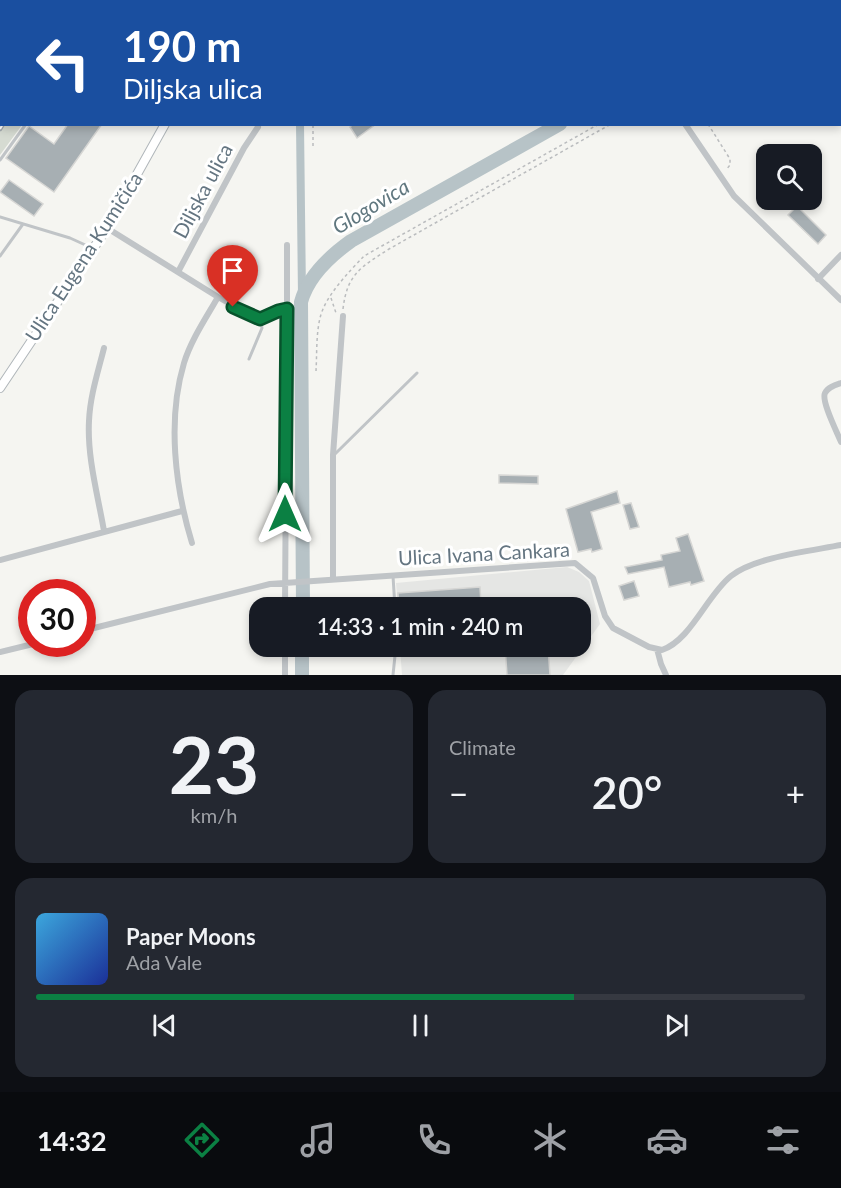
<!DOCTYPE html>
<meta charset="utf-8">
<style>
body{margin:0;font-family:Lato,sans-serif;background:#242831;color:#f1f3f6;height:100vh;display:flex;flex-direction:column;font-size:22px;white-space:nowrap}
*{box-sizing:border-box;margin:0}
p{font-size:20px;color:#9ea1a6}
.icon{flex:none;width:33px;height:33px;fill:none;stroke:currentColor;stroke-width:2;stroke-linecap:round;stroke-linejoin:round}
.map{position:relative;height:675px;overflow:hidden}
.details{display:flex;flex-direction:column;gap:15px;padding:15px;background:#0d0f14;flex:1}
.details>*{flex:none}
.banner{position:absolute;left:0px;top:0px;width:842px;height:126px;box-shadow:0 3px 9px #0003;background:#1a4fa0;color:#fff;overflow:hidden}
.controls{position:absolute;left:756px;top:144px;display:grid;gap:12px}
.controls a{display:grid;place-items:center;width:66px;height:66px;border-radius:12px;background:#171b24;box-shadow:0 3px 9px #0003;font-size:30px}
.speed{position:absolute;left:18px;top:579px;display:flex;gap:12px;font-size:30px;font-weight:700;text-align:center}
.speed>*{display:grid;place-content:center;width:78px;height:78px;border-radius:50%;background:#171b24;box-shadow:0 3px 9px #0003;line-height:1}
.speed .limit{border:9px solid #d22;background:#fff;color:#111}
.pin{position:absolute;display:grid;place-items:center;width:51px;height:51px;color:#fff;margin:-62px -26px;border-radius:50% 50% 50% 0;rotate:-45deg;box-shadow:0 0 6px #0007}
.pin .icon{rotate:45deg}
.me{position:absolute;width:66px;margin:-33px;rotate:0deg;stroke-linejoin:round;filter:drop-shadow(0 0 4px #0008)}
.turn{display:flex;align-items:center;gap:21px;height:126px;padding:0 24px;font-size:27px}
.turn .icon{width:78px;height:78px;stroke-width:2.5}
.turn b{display:block;font-size:42px;line-height:51px}
.big{font-size:45px;font-weight:600;line-height:1.1}
.details .tile{flex:1;display:flex;flex-direction:column;justify-content:center;gap:9px;min-width:0;padding:0 21px;border-radius:18px;background:#242831}
.details .dial{align-items:center;gap:0}
.dial b{font-size:78px;line-height:1}
.song{display:flex;align-items:center;gap:18px}
.cover{width:72px;height:72px;border-radius:9px;background:linear-gradient(135deg,hsl(200 70% 55%),hsl(230 70% 35%))}
.played{height:6px;border-radius:3px;background:linear-gradient(90deg,#0b8043 70%,#363941 70%)}
.keys{display:flex;justify-content:space-around;direction:ltr}
.heat{display:flex;justify-content:space-between;align-items:center;font-size:33px;direction:ltr}
.details .tiles{flex:1;display:grid;gap:15px;grid-template-columns:1fr 1fr}
.tile:last-child{grid-column:span 2}
.trip{position:absolute;left:249px;top:597px;width:342px;height:60px;border-radius:18px;background:#171b24;box-shadow:0 3px 9px #0003;font-weight:600;line-height:60px;text-align:center}
.menu{display:flex;height:96px;justify-content:space-around;align-items:center;background:#090b0e;color:#9ea1a6}
.menu .icon{width:42px;height:42px}
.menu .selected{color:#0b8043}
.menu b{font-size:27px;color:#f1f3f6}
.map>svg:first-child{display:block}
</style>
<div class="map">
<svg width="841" height="675" viewBox="0 0 841 675">
<rect width="100%" height="100%" fill="#f5f5f1"/>
<!-- built -->
<path fill="#e5e6e4" d="M567,567L579,572L589,581L600,624L563,675H402L400,647L580,646V608L398,607L396,583Z"/>
<!-- green -->
<path fill="#d6dbd2" d="M0,22L2,124L22,125L0,155Z"/>
<g fill="none" stroke-linecap="round" stroke-linejoin="round">
<!-- canal -->
<path stroke="#b7c3c7" stroke-width="8" d="M299,0V2
M300,124L302,296"/>
<!-- river -->
<path stroke="#b7c3c7" stroke-width="14" d="M781,2L784,0
M303,608L301,302C308,276 330,256 351,241L560,124
M302,675V646"/>
</g>
<!-- building -->
<path fill="#a7afb3" stroke="#d6d6d4" stroke-width="1.5" d="M68,124H102L54,192L6,158L29,126L54,144Z
M353,124H376L357,138L350,127Z
M9,180L43,204L34,216L0,192Z
M797,206L826,235L818,244L788,215Z
M499,475L538,476V484L499,483Z
M617,491L620,503L591,512L602,549L592,552L591,549L578,552L566,509Z
M631,503L639,527L630,529L623,505Z
M688,534L704,581L691,585L690,582L669,587L664,567L628,574L625,567L662,560L661,555L680,551L676,538Z
M634,581L639,596L624,600L619,586Z
M480,587L481,605L466,608H399L398,593Z
M505,646H548L550,675H507Z"/>
<g fill="none" stroke-linecap="round" stroke-linejoin="round">
<!-- secondary casing -->
<g stroke="#b0b6ba" stroke-width="10">
<path id="secondary" d="M230,2L231,0
M0,388L107,228L165,124"/>
</g>
<!-- path -->
<path stroke="#babcbe" stroke-width="1.5" stroke-dasharray="3 3" stroke-linecap="butt" d="M314,2V0
M832,2L835,0
M708,124L730,159V165L726,170
M313,146V124
M331,298L336,313
M343,309C347,274 361,267 389,249L611,124
M316,371C317,354 316,335 320,318C325,296 349,272 364,256L599,124"/>
<!-- lane -->
<path stroke="#c0c4c7" stroke-width="3" d="M0,18L2,19
M0,160L26,124
M0,217L70,238L92,248
M0,256L23,224
M249,359L262,328L260,319
M335,454L417,373
M393,576L395,608
M393,675L396,646"/>
<!-- street -->
<path stroke="#c0c4c7" stroke-width="6" d="M574,0L576,2
M534,2L536,0
M685,2L688,0
M685,124L734,196L841,300
M107,228L218,297L255,318C265,320 276,311 287,309L285,608
M178,272L244,148L258,127
M818,279L841,255
M287,309V245
M104,348C98,372 90,396 89,421C87,457 98,496 104,531
M841,383C835,385 828,387 825,393C821,401 837,432 841,442
M192,543C175,487 167,420 184,363C191,340 206,318 218,297
M0,560L182,511
M333,578V455L343,316
M82,631L270,584L575,563L593,578L605,616L613,628L649,647L662,650C691,640 707,595 731,576C755,557 810,551 841,545
M285,646V675
M657,649L661,664L666,675
M0,652L33,644"/>
<!-- secondary -->
<use href="#secondary" stroke="#fff" stroke-width="8"/>
<!-- rail casing -->
<g stroke="#a1a7ac" stroke-width="4.5">
<path id="rail" d="M0,109L2,108
M0,129L3,124"/>
</g>
<!-- rail -->
<use href="#rail" stroke="#fff" stroke-width="2" stroke-dasharray="7" stroke-linecap="butt"/>
</g>
<g fill="none" stroke-linecap="round" stroke-linejoin="round">
<!-- route casing -->
<g stroke="#07532c" stroke-width="15">
<path id="route" d="M233,307L260,319L278,311L287,309L285,514"/>
</g>
<!-- route -->
<use href="#route" stroke="#0b8043" stroke-width="10"/>
</g>
<g text-anchor="middle" stroke-width="6" stroke-linejoin="round" paint-order="stroke">
<!-- street labels -->
<g font-size="20" fill="#647581" stroke="#fff">
<text transform="translate(203 191) rotate(-62)" y="7">Diljska ulica</text>
<text transform="translate(84 257) rotate(-57)" y="7">Ulica Eugena Kumičića</text>
<text transform="translate(484 554) rotate(-3)" y="7">Ulica Ivana Cankara</text>
</g>
<!-- water labels -->
<g font-size="21" font-style="italic" fill="#60777f" stroke="#fff">
<text transform="translate(371 207) rotate(-31)" y="7">Glogovica</text>
</g>
</g>
</svg>
<div class="controls">
<a><svg class="icon" aria-label="search" viewBox="0 0 24 24"><circle cx="10" cy="10" r="6"/><path d="M15 15l6 6"/></svg></a>
</div>
<div class="speed"><div class="limit">30</div></div>
<div class="pin" style="left:233px;top:307px;background:#d93025"><svg class="icon" aria-label="arrive" viewBox="0 0 24 24"><path d="M6 21V4h12l-3 4 3 4H6"/></svg></div>
<svg class="me" style="left:285px;top:514px" viewBox="-20 -20 40 40"><path d="M0-17L14 15 0 8-14 15z" fill="#0b8043" stroke="#fff" stroke-width="4"/></svg>
<div class="trip">14:33 · 1 min · 240 m</div>
<div class="banner">
<div class="turn"><svg class="icon" aria-label="left" viewBox="0 0 24 24"><path d="M17 20v-9H6M10 6l-5 5 5 5"/></svg><div><b>190 m</b>Diljska ulica</div></div>
</div>
</div>
<section class="details">
<div class="tiles">
<div class="tile dial"><b>23</b><p>km/h</p></div>
<div class="tile"><p>Climate</p>
<div class="heat"><a>−</a><b class="big">20°</b><a>+</a></div>
</div>
<div class="tile">
<div class="song"><i class="cover"></i><div><b>Paper Moons</b><p>Ada Vale</p></div></div>
<div class="played"></div>
<div class="keys"><svg class="icon" aria-label="previous" viewBox="0 0 24 24"><path d="M18 5L8 12l10 7zM5 5v14"/></svg><svg class="icon" aria-label="pause" viewBox="0 0 24 24"><path d="M8 5v14M16 5v14"/></svg><svg class="icon" aria-label="next" viewBox="0 0 24 24"><path d="M6 5l10 7-10 7zM19 5v14"/></svg></div>
</div>
</div>
</section>
<nav class="menu">
<b>14:32</b>
<svg class="icon selected" aria-label="directions" viewBox="0 0 24 24"><path d="M12 3l9 9-9 9-9-9zM9 14v-3h6M13 9l2 2-2 2"/></svg>
<svg class="icon" aria-label="music" viewBox="0 0 24 24"><path d="M9 18V5l10-2v13"/><circle cx="6" cy="18" r="3"/><circle cx="16" cy="16" r="3"/></svg>
<svg class="icon" aria-label="phone" viewBox="0 0 24 24"><path d="M5 4h4l2 5-3 2q2 4 5 5l2-3 5 2v4C11 20 4 13 5 4z"/></svg>
<svg class="icon" aria-label="climate" viewBox="0 0 24 24"><path d="M12 3v18M4 7l16 10M4 17L20 7"/></svg>
<svg class="icon" aria-label="car" viewBox="0 0 24 24"><path d="M5 17H2v-5l4-1 3-4h7l3 4 3 1v5h-3M9 17h6M6 11h13"/><circle cx="7" cy="17" r="2"/><circle cx="17" cy="17" r="2"/></svg>
<svg class="icon" aria-label="filters" viewBox="0 0 24 24"><path d="M4 7h16M4 17h16"/><circle cx="9" cy="7" r="2"/><circle cx="15" cy="17" r="2"/></svg>
</nav>
